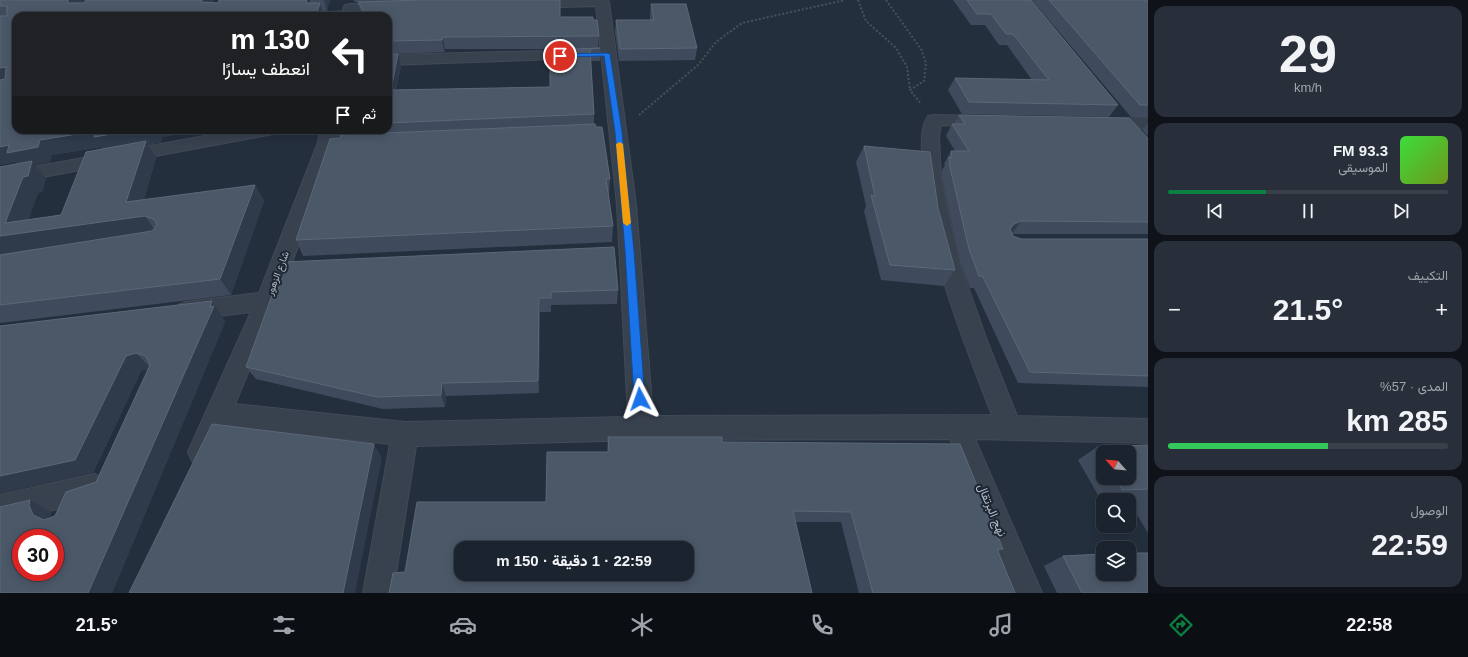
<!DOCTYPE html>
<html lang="ar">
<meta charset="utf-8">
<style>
body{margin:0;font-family:Arial,Vazirmatn,sans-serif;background:#282f3a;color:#f1f3f6;direction:rtl;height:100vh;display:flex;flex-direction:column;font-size:15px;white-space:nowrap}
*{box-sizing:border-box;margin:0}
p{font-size:13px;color:#a0a4aa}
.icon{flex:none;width:22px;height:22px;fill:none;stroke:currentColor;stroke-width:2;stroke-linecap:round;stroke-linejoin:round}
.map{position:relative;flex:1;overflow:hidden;direction:ltr}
.panel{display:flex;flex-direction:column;gap:6px;padding:6px;background:#0f1319;width:320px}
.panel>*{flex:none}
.top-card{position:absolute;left:12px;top:12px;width:380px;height:122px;border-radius:12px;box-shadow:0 2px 10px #0003,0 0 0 1px #39404a;direction:rtl;background:#202124;color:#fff;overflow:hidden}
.needle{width:26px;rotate:297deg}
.buttons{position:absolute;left:1096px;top:445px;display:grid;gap:8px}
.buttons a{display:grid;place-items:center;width:40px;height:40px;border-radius:8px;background:#1b232e;box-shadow:0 2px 10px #0003,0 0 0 1px #39404a;font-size:20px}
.speed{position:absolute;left:12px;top:529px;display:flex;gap:8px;font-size:20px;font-weight:700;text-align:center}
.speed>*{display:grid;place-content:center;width:52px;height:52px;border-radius:50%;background:#1b232e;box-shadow:0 2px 10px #0003,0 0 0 1px #39404a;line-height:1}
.speed .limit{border:6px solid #d22;background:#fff;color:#111}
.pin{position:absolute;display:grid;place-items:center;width:34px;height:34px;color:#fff;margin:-17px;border:2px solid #fff;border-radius:50%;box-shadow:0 1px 4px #0007}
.me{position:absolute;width:44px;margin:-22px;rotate:356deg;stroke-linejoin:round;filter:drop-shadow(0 0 3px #0008)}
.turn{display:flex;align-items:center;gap:14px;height:84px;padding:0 16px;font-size:18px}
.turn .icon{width:52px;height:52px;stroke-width:2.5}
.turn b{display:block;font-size:28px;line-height:34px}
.then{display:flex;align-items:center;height:38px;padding:0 16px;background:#0003;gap:8px;font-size:15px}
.big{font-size:30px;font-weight:800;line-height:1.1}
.panel .widget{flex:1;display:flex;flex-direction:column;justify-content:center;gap:6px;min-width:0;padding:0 14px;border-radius:12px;background:#282f3a}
.panel .dial{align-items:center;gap:0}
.dial b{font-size:52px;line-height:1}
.song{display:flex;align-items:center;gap:12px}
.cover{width:48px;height:48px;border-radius:6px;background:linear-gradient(135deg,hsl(120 70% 55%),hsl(80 70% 35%))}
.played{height:4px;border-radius:2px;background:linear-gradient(90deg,#0b8043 35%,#39404a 35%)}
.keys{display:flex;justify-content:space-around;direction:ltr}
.heat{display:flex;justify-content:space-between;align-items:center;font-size:22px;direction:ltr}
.charge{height:6px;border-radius:3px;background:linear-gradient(90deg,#34c759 57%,#39404a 0)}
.trip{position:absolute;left:454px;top:541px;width:240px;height:40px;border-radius:12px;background:#1b232e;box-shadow:0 2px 10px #0003,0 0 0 1px #39404a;font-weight:800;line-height:40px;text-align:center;direction:rtl}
.tab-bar{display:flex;height:64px;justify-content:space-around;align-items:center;background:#0b0e12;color:#a0a4aa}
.tab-bar .icon{width:28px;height:28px}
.tab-bar .current{color:#0b8043}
.tab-bar b{font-size:18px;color:#f1f3f6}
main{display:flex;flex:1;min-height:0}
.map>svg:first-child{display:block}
</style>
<main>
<section class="panel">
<div class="widget dial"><b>29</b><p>km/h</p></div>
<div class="widget">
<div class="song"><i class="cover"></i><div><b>93.3 FM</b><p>الموسيقى</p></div></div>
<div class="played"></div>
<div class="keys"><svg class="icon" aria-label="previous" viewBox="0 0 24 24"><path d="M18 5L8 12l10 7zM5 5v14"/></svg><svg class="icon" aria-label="pause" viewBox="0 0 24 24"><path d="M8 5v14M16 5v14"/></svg><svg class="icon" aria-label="next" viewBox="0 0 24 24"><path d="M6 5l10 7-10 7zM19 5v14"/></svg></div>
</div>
<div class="widget"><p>التكييف</p>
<div class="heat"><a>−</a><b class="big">21.5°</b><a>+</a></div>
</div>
<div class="widget"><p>المدى · 57%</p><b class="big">285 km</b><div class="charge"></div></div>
<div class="widget"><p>الوصول</p><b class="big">22:59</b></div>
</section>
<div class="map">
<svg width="1148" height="593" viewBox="0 0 1148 593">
<rect width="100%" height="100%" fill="#242f3e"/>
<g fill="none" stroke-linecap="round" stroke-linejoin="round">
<!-- minor casing -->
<g stroke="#414a57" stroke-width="2">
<path id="minor" d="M530,0H607L609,2L636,205L653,416L992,415C960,333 925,247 922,158C922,144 920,128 928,116L934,115L987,116L993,117L996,121L993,125L987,126L941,125L939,136L941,179L959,261L986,338L1017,416L1148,419V443L975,439L1042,593H1012L950,439L641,440L416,446L393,593H363L390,444L225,426L210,461L201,464L192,461L188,452L251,312L186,320L178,317L175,311L178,305L186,302L259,293L317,145L321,130H339L335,145L278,301L235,404L405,422L628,417L617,205L596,6L531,8L526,7L524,4L526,1Z
M389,3L394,4L396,7L394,10L353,12L354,16H312L314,13L345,11L343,8L345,5L350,4Z
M581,50L586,52L589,55L586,58L388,65V55Z
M1148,118V128L1103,129L1097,128L1094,124L1097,120L1103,119Z
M238,130H277L274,134L268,135L0,185V173Z
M94,474L104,478L108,487L104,496L94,500L0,523V495Z"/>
</g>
<!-- path -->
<path stroke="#3f5557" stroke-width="2" stroke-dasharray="2 2" stroke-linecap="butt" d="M858,0L866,21L896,48L907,67L910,90
M886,0L921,49L926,63L924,81L910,90L921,104
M639,115L698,65L716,42L742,23L845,0"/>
<!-- minor -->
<use href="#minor" fill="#38414e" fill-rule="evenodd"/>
</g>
<!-- wall -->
<path fill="#3f4b5c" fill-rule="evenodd" d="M0,0H214L213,3H218L219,0H330L327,11H323L324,16H16V130H204L162,137L161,142L148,145L156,157L144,200L255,185L264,201L231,295L0,323V255L17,164L15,162L0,165ZM101,147L102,149L61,215L28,220L38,193L42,192L46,178L35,165L50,162L52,155Z
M353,0H560V17L593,20L599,36L598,48H600V61H591L594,114V124L596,127L610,179L609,195H608L613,226L612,242L303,256L296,240L340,138L346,135L344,130H388V54L401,66L396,90L550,87V50L594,49H445L444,52L388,54V16H362L361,13L358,2H355Z
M953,0H1031L1118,105L1109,117L962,114L948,90L955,78L1032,80L1007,45H999L985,25H971Z
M1032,0H1148V117H1131Z
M651,4L697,48L695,60L619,61L615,32L616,20H650V16Z
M959,115L1148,138V234H1012L1013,236L1021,239H1148V387L1018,383L974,288H970L960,261L942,179V170L945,165L944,164L951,151H955L946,136L952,124H954Z
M1148,123V136L1142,130Z
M864,146L938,208L955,270L944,286L881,280L864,211L866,206L856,162Z
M284,262L618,290L617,304L551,305V312H540L539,393L446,396L445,407L383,409L256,379L246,367Z
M212,301L223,317L222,318L225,322L112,593H0L30,500L51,512L50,517V518L55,516L96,482L149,368L141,371L93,473L0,326Z
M608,437L722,442L1003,549L998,552L1015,593H859L841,522H796L546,502L607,452Z
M1148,445V533L1129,502V500H1103V501L1102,502L1078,460L1097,447ZM1103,452L1129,478H1103Z
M1063,556L1148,593H1057L1044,566Z"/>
<!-- shaded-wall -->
<path fill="#2f3b4b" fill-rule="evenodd" d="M68,0H88L77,15L68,3Z
M202,0H214L208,16L201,2Z
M307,0H310L314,12L311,15L306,1Z
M324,0H330L327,11Z
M320,3L324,16H316Z
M443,37L445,49L444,52L442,40Z
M398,54L401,66L394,102L391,90Z
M6,67L16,81L0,85V68Z
M136,130H204L162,137L161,142L148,145L156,157L139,217L145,216L157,233L0,254V236L5,223L20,168L15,162L0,165V147L96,131ZM101,147L104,153L126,202L24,233L38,193L42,192L46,178L35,165L50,162L52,155Z
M255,185L264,201L231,295L220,279Z
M1021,221L1012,234L1005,236L1014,224Z
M539,298L540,312L539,393L538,381Z
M212,301L223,317L222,318L225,322L112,593H88Z
M136,353L151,368L141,371L93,473L0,494V476L126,356Z
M442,383L446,396L445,407L441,395Z
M374,444L382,458L355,593H343Z
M30,500L51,512L50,517L54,527L33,515L29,505Z"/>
<!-- building -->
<path fill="#4b5868" stroke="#5c6777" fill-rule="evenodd" d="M0,0H68V3H84L86,0H202L201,2L218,3L219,0H307L306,1L307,3H320L316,16H16V130H136L94,137L96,131L40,140L38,147L7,153L9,145L0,147V80L5,79L6,67L0,68V16H7V6H0Z
M421,0H560V17H593V20H597L599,36L443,37L442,40L388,41V16H366L358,2Z
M967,0H1031L1118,105L969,102L955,78L1049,80L1013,34H1006L991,14H977Z
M1049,0H1148V105H1140Z
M651,4H686L697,48L620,49L616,20H654Z
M600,48L590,49L594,114L388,123V54H398L391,90L550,87V50Z
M959,115L1129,118L1148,138V161H1147L1148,162V222L1021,221L1014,224L1010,229L1013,236L1021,239H1148V376L1030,372L983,277L979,276L969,249L950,167L949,157L952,158L951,151H969L952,124H965Z
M595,124L596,127H602L610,179H606L613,226L296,240L330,139L340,138V135Z
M146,141L126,202L255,185L220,279L0,305V255L152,231L157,225L154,219L145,216L0,236V167L32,161L28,176L23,177L5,223L61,215L86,152Z
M864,146L930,152L938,208L955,270L890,265L871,195L875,196Z
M614,247L618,290L551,292V298H539L538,381L442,383L441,395L377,397L246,367L284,262Z
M212,301L210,307L214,306L88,593H0V507L30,500L29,505L33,515L44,520L55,516L66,492L96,482L150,365L146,356L136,353L126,356L75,460L0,476V326ZM21,538H55V572H21Z
M212,424L374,444L343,593H129Z
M608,437H722V442L960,444L1003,549H997L1015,593H873L851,512L793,511L812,593H389L393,573L405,572L417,502H546L547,452H609ZM461,548H687V574H461Z
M1148,445V489L1122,490L1115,478H1129V452H1103V458L1097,447Z
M1129,553H1148V593H1082L1063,556L1103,554V574H1129Z"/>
<!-- route -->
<path fill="#1a73e8" stroke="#114b97" d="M607,53L610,54L622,132L634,251L645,399L643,402L640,403L636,402L634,399L625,251L615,132L604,56L560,57L557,56L560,54Z"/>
<!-- slow -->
<path fill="#f59e0b" d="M620,142L623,144L631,223L627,226L623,223L616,144Z"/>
<g text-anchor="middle" stroke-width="4" stroke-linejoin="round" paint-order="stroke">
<!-- street labels -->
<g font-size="10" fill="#b4bcc9" stroke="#1d2633">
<text transform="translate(277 273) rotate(-69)" y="4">شارع الزهور</text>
</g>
<!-- near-street labels -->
<g font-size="12" fill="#b4bcc9" stroke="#1d2633">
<text transform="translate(992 510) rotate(67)" y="4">نهج البرتقال</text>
</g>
</g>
</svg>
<div class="buttons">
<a><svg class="needle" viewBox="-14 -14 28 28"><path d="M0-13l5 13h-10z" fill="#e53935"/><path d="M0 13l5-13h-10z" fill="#a0a4aa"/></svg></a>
<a><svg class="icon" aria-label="search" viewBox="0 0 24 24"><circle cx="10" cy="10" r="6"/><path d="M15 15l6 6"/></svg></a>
<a><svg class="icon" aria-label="layers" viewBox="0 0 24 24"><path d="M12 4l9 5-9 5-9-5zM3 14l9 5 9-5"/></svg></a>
</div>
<div class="speed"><div class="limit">30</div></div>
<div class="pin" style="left:560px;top:56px;background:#d93025"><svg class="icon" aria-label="arrive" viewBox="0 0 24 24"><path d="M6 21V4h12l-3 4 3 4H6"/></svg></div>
<svg class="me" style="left:640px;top:399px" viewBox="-20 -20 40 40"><path d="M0-17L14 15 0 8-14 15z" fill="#1a73e8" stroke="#fff" stroke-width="4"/></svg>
<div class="trip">22:59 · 1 دقيقة · 150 m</div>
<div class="top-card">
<div class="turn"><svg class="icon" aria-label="left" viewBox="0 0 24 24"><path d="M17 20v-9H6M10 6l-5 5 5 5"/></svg><div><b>130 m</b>انعطف يسارًا</div></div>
<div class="then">ثم<svg class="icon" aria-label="arrive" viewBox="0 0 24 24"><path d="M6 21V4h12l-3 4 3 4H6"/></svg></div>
</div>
</div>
</main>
<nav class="tab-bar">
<b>22:58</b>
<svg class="icon current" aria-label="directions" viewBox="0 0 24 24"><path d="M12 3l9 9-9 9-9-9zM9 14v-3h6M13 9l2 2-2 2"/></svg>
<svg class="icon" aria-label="music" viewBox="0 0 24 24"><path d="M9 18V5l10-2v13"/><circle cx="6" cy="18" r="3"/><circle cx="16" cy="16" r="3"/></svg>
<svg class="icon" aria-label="phone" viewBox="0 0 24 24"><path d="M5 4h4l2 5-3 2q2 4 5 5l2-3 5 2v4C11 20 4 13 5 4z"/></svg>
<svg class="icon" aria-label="climate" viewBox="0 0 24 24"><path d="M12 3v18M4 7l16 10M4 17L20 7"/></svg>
<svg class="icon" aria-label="car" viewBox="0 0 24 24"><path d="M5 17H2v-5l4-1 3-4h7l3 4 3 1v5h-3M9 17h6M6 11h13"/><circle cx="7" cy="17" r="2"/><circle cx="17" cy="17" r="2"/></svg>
<svg class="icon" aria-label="filters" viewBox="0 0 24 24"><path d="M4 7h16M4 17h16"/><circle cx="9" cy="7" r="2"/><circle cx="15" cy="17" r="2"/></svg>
<b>21.5°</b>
</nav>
